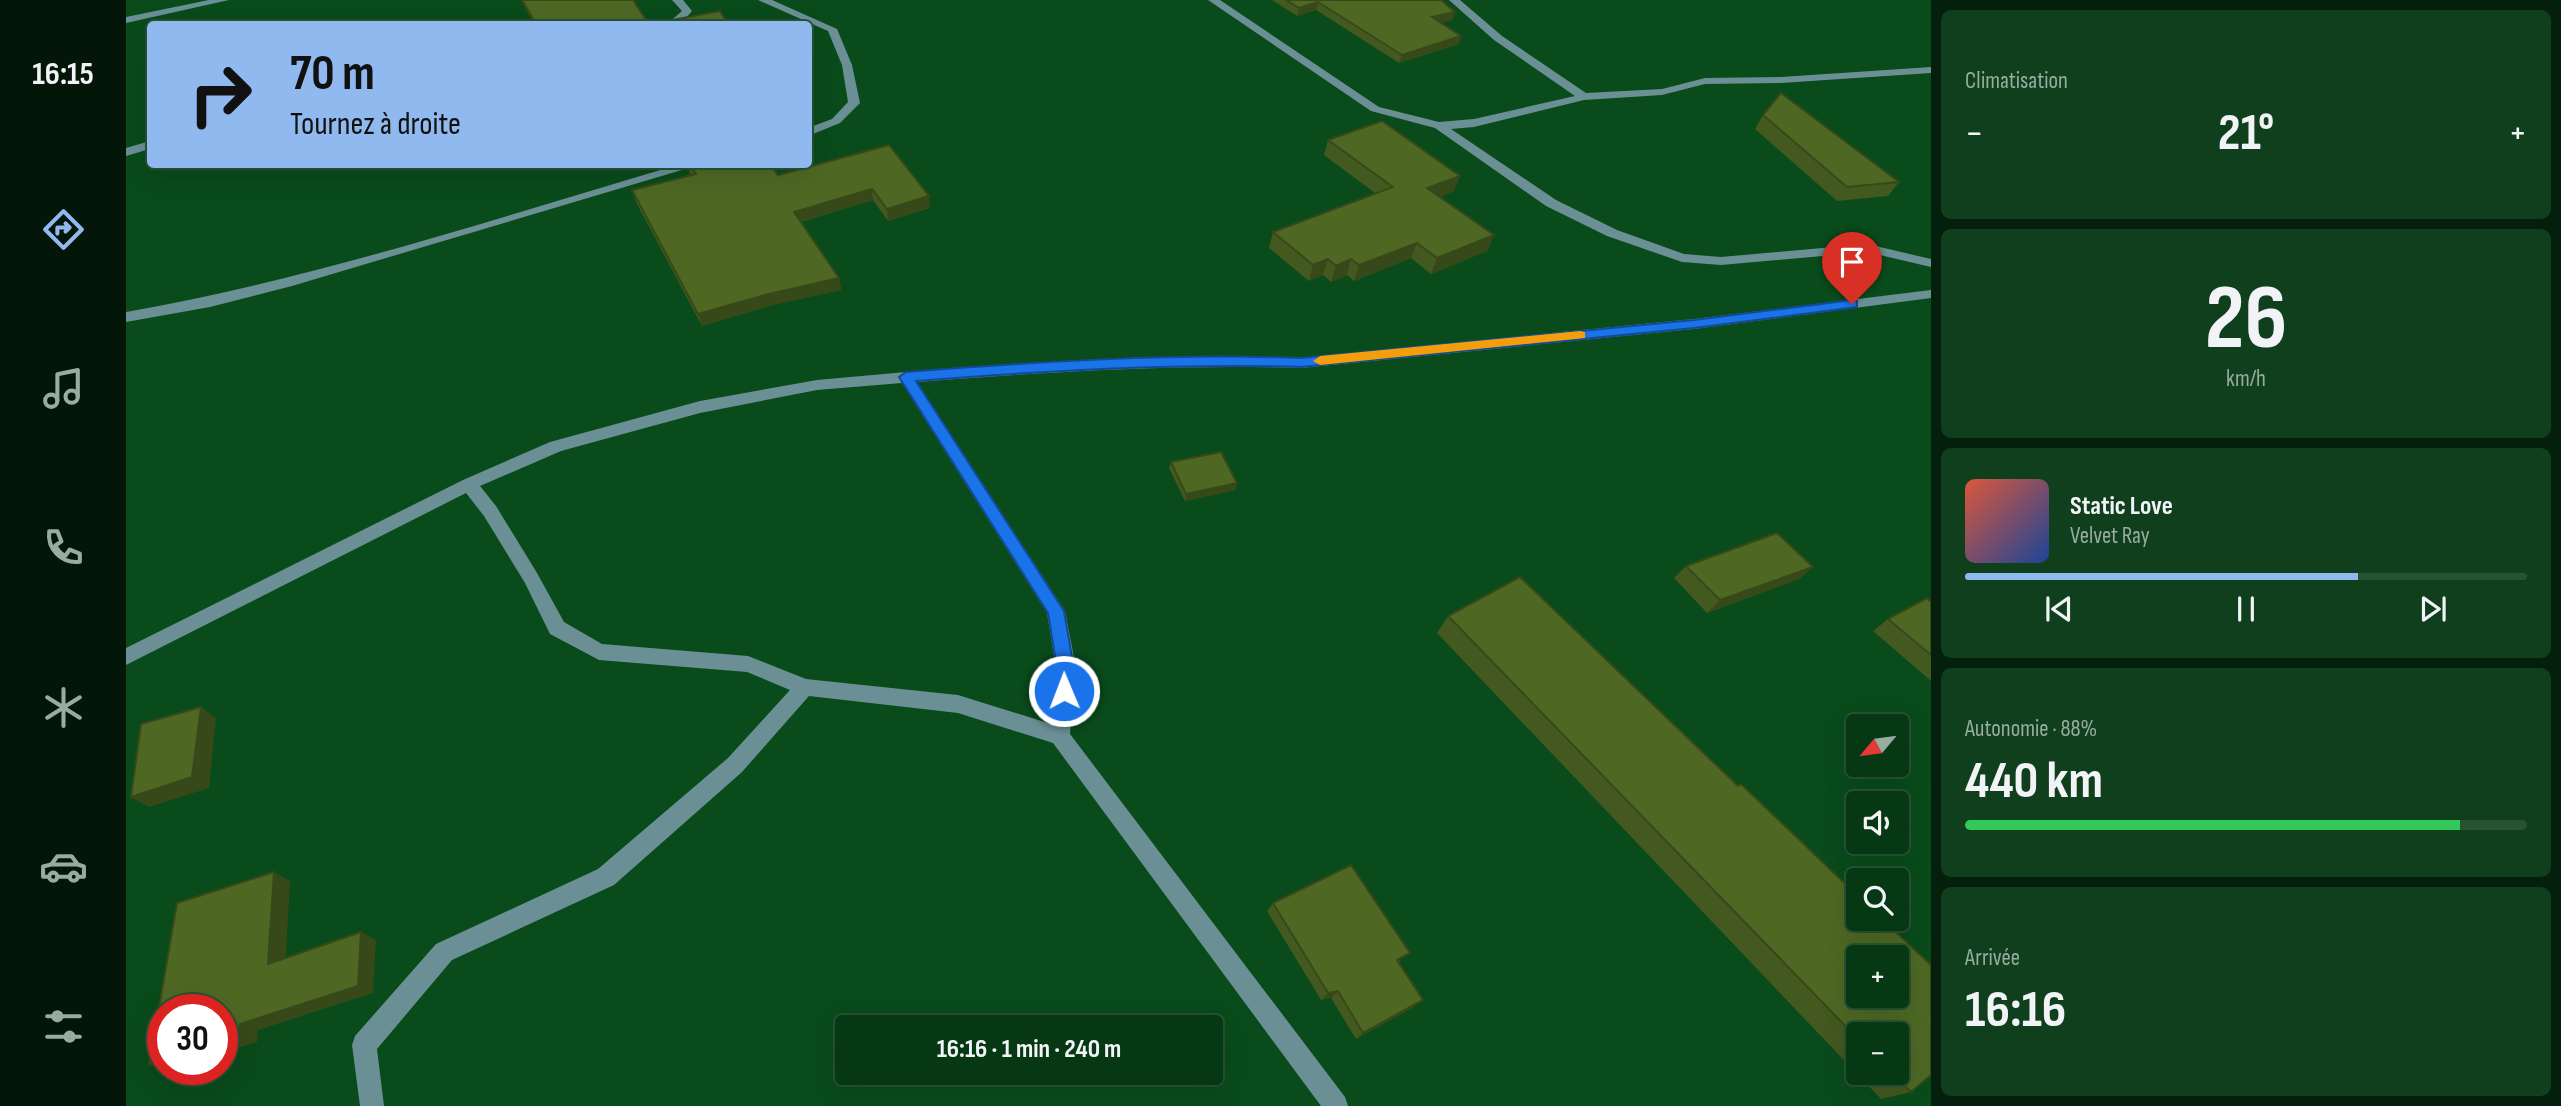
<!DOCTYPE html>
<html lang="fr">
<meta charset="utf-8">
<style>
body{margin:0;font-family:"Sofia Sans Condensed",sans-serif;background:#103f1d;color:#f1f3f6;height:100vh;display:flex;flex-direction:column;font-size:26px;white-space:nowrap}
*{box-sizing:border-box;margin:0}
p{font-size:23px;color:#98aca0}
.icon{flex:none;width:38px;height:38px;fill:none;stroke:currentColor;stroke-width:2;stroke-linecap:round;stroke-linejoin:round}
.map{position:relative;flex:1;overflow:hidden}
.panel{display:flex;flex-direction:column;gap:10px;padding:10px;background:#041f0b;width:630px}
.panel>*{flex:none}
.hud{position:absolute;left:21px;top:21px;width:665px;height:147px;border-radius:7px;box-shadow:0 7px 28px #0002,0 0 0 2px #285234;background:#90b9f0;color:#111;overflow:hidden}
.needle{width:46px;rotate:241deg}
.buttons{position:absolute;left:1720px;top:714px;display:grid;gap:14px}
.buttons a{display:grid;place-items:center;width:63px;height:63px;border-radius:7px;background:#073814;box-shadow:0 7px 28px #0002,0 0 0 2px #285234;font-size:35px}
.speed{position:absolute;left:21px;top:994px;display:flex;gap:14px;font-size:35px;font-weight:700;text-align:center}
.speed>*{display:grid;place-content:center;width:91px;height:91px;border-radius:50%;background:#073814;box-shadow:0 7px 28px #0002,0 0 0 2px #285234;line-height:1}
.speed .limit{border:10px solid #d22;background:#fff;color:#111}
.pin{position:absolute;display:grid;place-items:center;width:60px;height:60px;color:#fff;margin:-72px -30px;border-radius:50% 50% 50% 0;rotate:-45deg;box-shadow:0 0 7px #0007}
.pin .icon{rotate:45deg}
.me{position:absolute;width:77px;margin:-38px;rotate:359deg;stroke-linejoin:round;filter:drop-shadow(0 0 5px #0008)}
.turn{display:flex;align-items:center;gap:24px;height:147px;padding:0 28px;font-size:32px}
.turn .icon{width:91px;height:91px;stroke-width:2.5}
.turn b{display:block;font-size:49px;line-height:60px}
.big{font-size:52px;font-weight:700;line-height:1.1}
.panel .widget{flex:1;display:flex;flex-direction:column;justify-content:center;gap:10px;min-width:0;padding:0 24px;border-radius:10px;background:#103f1d}
.panel .dial{align-items:center;gap:0}
.dial b{font-size:91px;line-height:1}
.song{display:flex;align-items:center;gap:21px}
.cover{width:84px;height:84px;border-radius:10px;background:linear-gradient(135deg,hsl(10 70% 55%),hsl(220 70% 35%))}
.played{height:7px;border-radius:4px;background:linear-gradient(90deg,#90b9f0 70%,#285234 70%)}
.keys{display:flex;justify-content:space-around;direction:ltr}
.heat{display:flex;justify-content:space-between;align-items:center;font-size:38px;direction:ltr}
.charge{height:10px;border-radius:5px;background:linear-gradient(90deg,#34c759 88%,#285234 0)}
.trip{position:absolute;left:709px;top:1015px;width:388px;height:70px;border-radius:7px;background:#073814;box-shadow:0 7px 28px #0002,0 0 0 2px #285234;font-weight:700;line-height:70px;text-align:center}
main{display:flex;flex:1;min-height:0}
.tabs{display:flex;flex-direction:column;width:126px;justify-content:space-around;align-items:center;background:#031608;color:#98aca0}
.tabs .icon{width:49px;height:49px}
.tabs .on{color:#90b9f0}
.tabs b{font-size:32px;color:#f1f3f6}
.map>svg:first-child{display:block}
</style>
<main>
<nav class="tabs">
<b>16:15</b>
<svg class="icon on" aria-label="directions" viewBox="0 0 24 24"><path d="M12 3l9 9-9 9-9-9zM9 14v-3h6M13 9l2 2-2 2"/></svg>
<svg class="icon" aria-label="music" viewBox="0 0 24 24"><path d="M9 18V5l10-2v13"/><circle cx="6" cy="18" r="3"/><circle cx="16" cy="16" r="3"/></svg>
<svg class="icon" aria-label="phone" viewBox="0 0 24 24"><path d="M5 4h4l2 5-3 2q2 4 5 5l2-3 5 2v4C11 20 4 13 5 4z"/></svg>
<svg class="icon" aria-label="climate" viewBox="0 0 24 24"><path d="M12 3v18M4 7l16 10M4 17L20 7"/></svg>
<svg class="icon" aria-label="car" viewBox="0 0 24 24"><path d="M5 17H2v-5l4-1 3-4h7l3 4 3 1v5h-3M9 17h6M6 11h13"/><circle cx="7" cy="17" r="2"/><circle cx="17" cy="17" r="2"/></svg>
<svg class="icon" aria-label="filters" viewBox="0 0 24 24"><path d="M4 7h16M4 17h16"/><circle cx="9" cy="7" r="2"/><circle cx="15" cy="17" r="2"/></svg>
</nav>
<div class="map">
<svg width="1805" height="1106" viewBox="0 0 1805 1106">
<rect width="100%" height="100%" fill="#094b1b"/>
<g fill="none" stroke-linecap="round" stroke-linejoin="round">
<!-- minor -->
<path fill="#6a9096" fill-rule="evenodd" d="M83,0H103L0,23V17Z
M546,0H557L566,11L555,24H541L556,11Z
M632,0H646L711,29L726,65L734,103L714,123L682,136V128L706,119L722,102L716,65L702,31Z
M1082,0H1094L1253,107L1313,122L1348,119L1449,96L1368,40L1323,0H1334L1376,36L1460,93L1536,89L1579,78L1655,77L1805,67V73L1655,83L1579,84L1536,95L1458,100L1348,127L1325,129L1430,200L1491,230L1558,254L1595,257L1741,244L1805,259V267L1741,252L1595,265L1556,262L1481,236L1420,206L1309,128L1245,111Z
M24,141V149L0,156V148Z
M555,164H576L166,286L84,307L0,322V312C188,279 371,218 555,164Z
M1805,290V298L1568,329L1175,368C1047,364 919,372 791,382L939,611L950,668L944,734L1219,1097L1222,1106H1195L927,743L832,713L683,696L616,772L488,885L326,960L251,1049L258,1106H234L226,1045L229,1036L310,944L472,869L602,758L664,690L621,672L473,660L424,634L399,583L358,516L340,493L0,665V648L337,480L424,442L574,401L691,380L780,372L906,363L1117,356L1175,358L1568,319ZM776,383L921,613L930,668L925,724L832,695L680,679L622,656L476,644L438,622L411,573L370,506L354,486L435,451L574,413L691,390Z"/>
</g>
<!-- wall -->
<path fill="#43591f" fill-rule="evenodd" d="M395,0H507L523,24H408Z
M1146,0H1315L1329,12L1326,20L1315,23L1335,36L1333,44L1273,63L1190,10L1171,16Z
M1637,115L1773,182L1762,196L1711,201L1629,129Z
M1202,140L1328,191L1314,197L1368,235L1361,251L1305,274L1285,258L1228,281L1221,275L1205,282L1197,275L1183,281L1143,248L1147,232L1249,193L1198,155Z
M763,145L804,208L762,221L747,200L675,222L713,278L715,290L646,305L576,326L510,202L506,190L565,175L563,171L561,164H638L640,169L652,175Z
M1045,462L1111,483L1109,490L1059,501L1043,468Z
M1560,566L1687,567L1673,579L1581,613L1548,578Z
M1805,602V681L1747,631L1762,619Z
M1322,616L1612,786L1785,1092L1755,1099L1311,633ZM1732,1034L1771,1073H1732Z
M1147,903L1275,961L1272,962L1288,1007L1230,1039L1205,998L1195,1000L1141,911Z"/>
<!-- shaded-wall -->
<path fill="#374919" d="M1192,2L1190,10L1171,16L1173,8Z
M1329,12L1326,20L1303,25L1306,17Z
M1335,36L1333,44L1273,63L1276,55Z
M227,164H256L231,171Z
M1334,176L1328,191L1296,204L1301,188Z
M746,189L747,200L671,223L668,212Z
M803,196L804,208L762,221L761,209Z
M1368,235L1361,251L1305,274L1311,258Z
M1291,243L1285,258L1228,281L1233,265Z
M1202,259L1197,275L1183,281L1187,265Z
M1225,259L1221,275L1205,282L1210,266Z
M713,278L715,290L646,305L576,326L572,314L643,294Z
M1111,483L1109,490L1059,501L1060,494Z
M1687,567L1673,579L1581,613L1594,600Z
M75,707L90,718L83,788L23,807L5,797Z
M148,872L164,881L159,971L142,964Z
M235,932L250,940L247,993L132,1030L131,1042L96,1053V1041L114,1024Z
M1212,991L1205,998L1195,1000L1202,993Z
M1297,1000L1288,1007L1230,1039L1237,1033Z
M37,1060V1068L23,1065Z"/>
<!-- building -->
<path fill="#4e6824" stroke="#374919" stroke-width="2" fill-rule="evenodd" d="M396,0H507L523,24H410Z
M1160,0H1315L1329,12L1306,17L1335,36L1276,55L1192,2L1173,8Z
M594,11L602,24H525Z
M1655,93L1773,182L1721,187L1637,115Z
M1256,121L1334,176L1301,188L1368,235L1311,258L1291,243L1233,265L1225,259L1210,266L1202,259L1187,265L1147,232L1267,187L1202,140Z
M763,145L803,196L761,209L746,189L668,212L713,278L643,294L572,314L506,190L570,174L563,164H638L640,169L645,166L652,175Z
M1095,452L1111,483L1060,494L1045,462Z
M1651,533L1687,567L1594,600L1560,566Z
M1394,577L1612,786L1615,784L1732,896V919H1756L1805,965V1075L1785,1092L1766,1073H1771V1034H1732V1039L1322,616ZM1732,957H1771V996H1732Z
M1801,598L1805,602V655L1762,619Z
M75,707L66,777L5,797L15,724Z
M1225,865L1284,953L1271,960L1297,1000L1237,1033L1212,991L1202,993L1147,903Z
M148,872L142,964L235,932L232,986L114,1024L113,1036L96,1041V1010H37V1060L23,1065L51,903Z"/>
<!-- route -->
<path fill="#1a73e8" stroke="#114b97" stroke-width="2" d="M1726,300L1731,301V307L1568,328L1175,367C1046,363 917,371 790,381L938,611L948,668L944,696L938,699L932,696L929,691L931,668L922,613L773,377L780,372C911,362 1043,353 1175,358L1568,320Z"/>
<!-- slow -->
<path fill="#f59e0b" d="M1454,331L1459,332V338L1194,365L1187,361L1194,356Z"/>
</svg>
<div class="buttons">
<a><svg class="needle" viewBox="-14 -14 28 28"><path d="M0-13l5 13h-10z" fill="#e53935"/><path d="M0 13l5-13h-10z" fill="#98aca0"/></svg></a>
<a><svg class="icon" aria-label="sound" viewBox="0 0 24 24"><path d="M4 9h4l5-4v14l-5-4H4zM17 9q2 3 0 6"/></svg></a>
<a><svg class="icon" aria-label="search" viewBox="0 0 24 24"><circle cx="10" cy="10" r="6"/><path d="M15 15l6 6"/></svg></a>
<a>+</a>
<a>−</a>
</div>
<div class="speed"><div class="limit">30</div></div>
<div class="pin" style="left:1726px;top:304px;background:#d93025"><svg class="icon" aria-label="arrive" viewBox="0 0 24 24"><path d="M6 21V4h12l-3 4 3 4H6"/></svg></div>
<svg class="me" style="left:938px;top:691px" viewBox="-20 -20 40 40"><circle r="17" fill="#1a73e8" stroke="#fff" stroke-width="3"/><path d="M0-11L8 9 0 5-8 9z" fill="#fff"/></svg>
<div class="trip">16:16 · 1 min · 240 m</div>
<div class="hud">
<div class="turn"><svg class="icon" aria-label="right" viewBox="0 0 24 24"><path d="M7 20v-9h11M14 6l5 5-5 5"/></svg><div><b>70 m</b>Tournez à droite</div></div>
</div>
</div>
<section class="panel">
<div class="widget"><p>Climatisation</p>
<div class="heat"><a>−</a><b class="big">21°</b><a>+</a></div>
</div>
<div class="widget dial"><b>26</b><p>km/h</p></div>
<div class="widget">
<div class="song"><i class="cover"></i><div><b>Static Love</b><p>Velvet Ray</p></div></div>
<div class="played"></div>
<div class="keys"><svg class="icon" aria-label="previous" viewBox="0 0 24 24"><path d="M18 5L8 12l10 7zM5 5v14"/></svg><svg class="icon" aria-label="pause" viewBox="0 0 24 24"><path d="M8 5v14M16 5v14"/></svg><svg class="icon" aria-label="next" viewBox="0 0 24 24"><path d="M6 5l10 7-10 7zM19 5v14"/></svg></div>
</div>
<div class="widget"><p>Autonomie · 88%</p><b class="big">440 km</b><div class="charge"></div></div>
<div class="widget"><p>Arrivée</p><b class="big">16:16</b></div>
</section>
</main>
